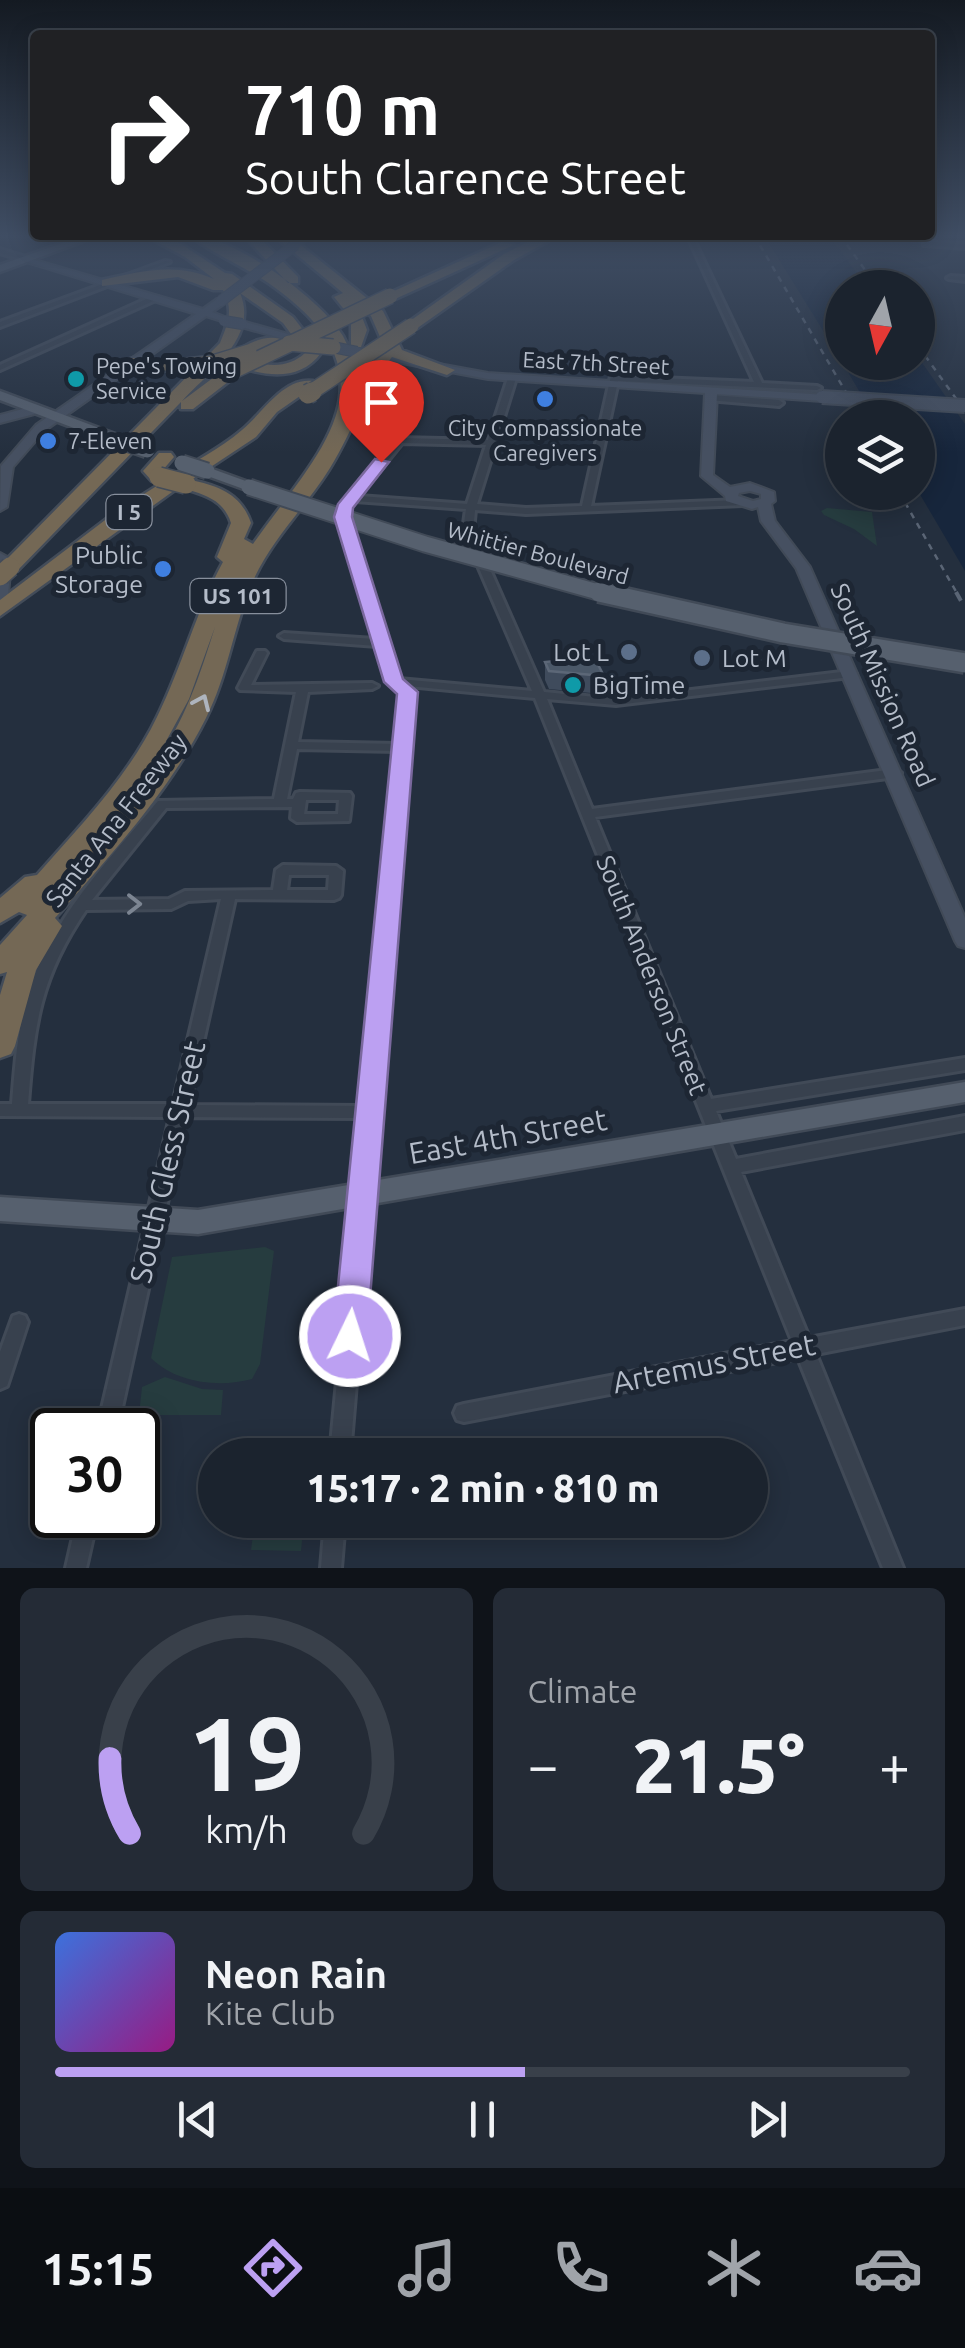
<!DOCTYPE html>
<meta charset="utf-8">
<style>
body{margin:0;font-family:Ubuntu,sans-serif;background:#242b36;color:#f1f3f6;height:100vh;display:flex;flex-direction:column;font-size:38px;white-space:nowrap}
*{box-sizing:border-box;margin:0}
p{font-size:32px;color:#a0a4aa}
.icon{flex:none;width:55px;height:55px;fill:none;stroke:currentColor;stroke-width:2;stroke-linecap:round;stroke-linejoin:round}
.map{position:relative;height:1568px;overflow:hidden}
.panel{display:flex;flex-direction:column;gap:20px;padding:20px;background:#0f1319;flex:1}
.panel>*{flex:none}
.hud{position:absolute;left:30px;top:30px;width:905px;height:210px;border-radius:10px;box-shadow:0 5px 25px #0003,0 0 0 2px #39404a;background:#202124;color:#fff;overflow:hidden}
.needle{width:65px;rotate:188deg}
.tools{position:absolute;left:825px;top:270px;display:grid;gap:20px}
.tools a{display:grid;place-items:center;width:110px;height:110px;border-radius:50%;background:#1b232e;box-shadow:0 5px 25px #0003,0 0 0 2px #39404a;font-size:50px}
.speed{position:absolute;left:30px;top:1408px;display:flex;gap:20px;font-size:50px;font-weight:700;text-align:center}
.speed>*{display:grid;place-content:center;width:130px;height:130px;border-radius:50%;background:#1b232e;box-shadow:0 5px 25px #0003,0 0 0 2px #39404a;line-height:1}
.speed .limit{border:5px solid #111;border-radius:15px;background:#fff;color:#111}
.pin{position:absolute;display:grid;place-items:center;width:85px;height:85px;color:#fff;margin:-102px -42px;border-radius:50% 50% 50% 0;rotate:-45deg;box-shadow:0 0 10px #0007}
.pin .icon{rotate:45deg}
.me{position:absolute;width:110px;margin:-55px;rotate:4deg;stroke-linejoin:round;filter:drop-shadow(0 0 8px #0008)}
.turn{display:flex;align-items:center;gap:35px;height:210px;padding:0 50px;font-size:45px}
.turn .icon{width:130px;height:130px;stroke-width:2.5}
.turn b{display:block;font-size:70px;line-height:85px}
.big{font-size:75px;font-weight:800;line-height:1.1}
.panel .card{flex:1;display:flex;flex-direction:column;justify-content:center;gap:15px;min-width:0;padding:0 35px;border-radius:15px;background:#242b36}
.panel .dial{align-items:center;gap:0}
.dial svg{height:260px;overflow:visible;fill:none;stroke:#39404a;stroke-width:7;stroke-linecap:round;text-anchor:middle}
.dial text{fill:#f1f3f6;stroke:none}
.song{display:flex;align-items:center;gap:30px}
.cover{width:120px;height:120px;border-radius:15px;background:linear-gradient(135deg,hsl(220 70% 55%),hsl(310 70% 35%))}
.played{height:10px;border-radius:5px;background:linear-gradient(90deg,#bca0f2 55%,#39404a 55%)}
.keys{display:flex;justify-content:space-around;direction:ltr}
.heat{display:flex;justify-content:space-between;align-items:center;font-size:55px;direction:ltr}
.panel .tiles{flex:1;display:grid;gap:20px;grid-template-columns:1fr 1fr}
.card:last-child{grid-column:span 2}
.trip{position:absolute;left:198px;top:1438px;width:570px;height:100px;border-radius:50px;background:#1b232e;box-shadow:0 5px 25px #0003,0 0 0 2px #39404a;font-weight:800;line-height:100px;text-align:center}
.tab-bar{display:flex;height:160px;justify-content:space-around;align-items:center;background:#0b0e12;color:#a0a4aa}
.tab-bar .icon{width:70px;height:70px}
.tab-bar .selected{color:#bca0f2}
.tab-bar b{font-size:45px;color:#f1f3f6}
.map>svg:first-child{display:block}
</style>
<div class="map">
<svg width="965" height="1568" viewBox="0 0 965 1568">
<rect width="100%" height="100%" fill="#242f3e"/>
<!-- green -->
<path fill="#263c3f" d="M827,508L872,512L877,546L854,529L824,515L821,511Z
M265,1247L274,1251L260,1364L252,1379C219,1388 176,1383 151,1358L172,1257Z
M165,1377L202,1389L223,1390L221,1415H139L142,1387Z
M255,1520H304L301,1551L251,1550Z"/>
<!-- water -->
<path fill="#17263c" d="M764,235H829L867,287L842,288V362H918V357L965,424V571L918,491V418L874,417C840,356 801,296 764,235Z"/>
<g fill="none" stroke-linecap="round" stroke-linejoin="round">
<!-- street casing -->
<g stroke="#414a57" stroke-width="6">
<path id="street" d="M689,239L694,240L762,383L817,386L821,388L817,390L618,381L591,506L740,500L743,501V505L526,514L475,510L473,531L544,692L616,699L850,671L856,674L850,677L616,705L547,699L592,809L895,769L901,773L895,777L595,817L711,1099L965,1058V1070L716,1111L736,1159L965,1116V1130L741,1172L809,1338L965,1309V1325L816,1354L903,1568H883L798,1358L464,1422L457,1420L454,1413L457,1406L464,1404L792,1341L535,698L408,686L414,692L409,745L411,748L409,751L350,1455H330L362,1118L186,1117L117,1430H97L170,1117L0,1116V1104H12C15,1068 17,1032 27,997C50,920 107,862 158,801L274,799L296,692L240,690L238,688L257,651H265L267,653L251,685L372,683L378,686L372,689L308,692L298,742L397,744L402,693L388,682L377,646L284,639L279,636L284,633L375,639L338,517L339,508L348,496L397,438L488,440L508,378L515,376L516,378L477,504L526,508L582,506L611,376L754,382ZM402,443L486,445L467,504L359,496ZM355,501L466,509L463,531L532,691L399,679L388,645L389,643L387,640L348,517L349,508ZM297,749L397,751L363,1106L189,1105L235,899L334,900L339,898L341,895L343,871L336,866L283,865L276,870L273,890L185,891L169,899L92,900L166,808L292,807L291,818L297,822L349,821L352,796L350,793L300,792L296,793L293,799H287ZM306,800H339L338,814H304ZM289,875H329L328,890H287ZM221,899L173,1104H28C34,1025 40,977 86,910L171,909L188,901Z
M926,242L965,244V248L924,245V243Z
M0,249L29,258L30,259L27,261L0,253Z
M165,261L170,262L0,327V322Z
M951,276L965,277V281L949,279L947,278Z
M153,296L160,298L0,370V365Z
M711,395L779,400L783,403L779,406L708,400V396Z
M19,1314L25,1316L28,1322L9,1380L7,1386L0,1389V1352L13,1316Z
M78,1515H98L86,1568H66Z
M325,1520H345L341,1568H321Z"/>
</g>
<!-- secondary casing -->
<g stroke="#414a57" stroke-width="4">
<path id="secondary" d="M301,235H311L298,247H292V243Z
M24,257L203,309L217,299H225V303L212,312L230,319L225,322L206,316L44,431L13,467L7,507L0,511L1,466L36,425L196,314L24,261Z
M242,321L302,338L303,340L298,343L238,326L237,324Z
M368,351L488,373L826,395L828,397L822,401L717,394L713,475L730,487L750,483L774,492L775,501L771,504L775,521L810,567L965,918V948L958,946L955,941L796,568L761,521L758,507L752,509L726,501L725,496L701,476L705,393L488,379L364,356V352ZM750,491L761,494V499L753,501L738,496L739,493Z
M38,405L44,409L42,412L0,423V415Z
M0,553L11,559L7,608L0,612Z"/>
</g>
<!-- primary casing -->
<g stroke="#414a57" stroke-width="5">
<path id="primary" d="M85,235H100L0,272V265Z
M0,391L126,438L128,441L116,444L0,400Z
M207,467L254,484L256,487L249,491L202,474L200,471Z
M965,1082V1102L198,1234L0,1221V1197L198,1210Z"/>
</g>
<!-- highway casing -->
<g stroke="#434c59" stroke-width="5">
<path id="highway" d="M144,235H162L181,244L225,273L232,274L293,317L321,353C300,381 267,377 237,366L232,357C245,343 270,331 287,342L259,350L248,358C267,368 289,368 305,353L283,323L240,293C259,337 209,372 182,401L225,369H237V375L193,409H181V402L17,571H3V563L220,343C228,323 234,310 223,290H213L178,277L102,286V280C140,271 177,262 214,279L185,257Z
M189,235C232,235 321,299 343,336C352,352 354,371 356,389L378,354L387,353L371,316L357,304L367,330L361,347H351V318L334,297L343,293L273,235H288L383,311L402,350L455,370L447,375L392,357C364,392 353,431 330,468C304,510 268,542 250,588C233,630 227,677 206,718C169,792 110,856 55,918L62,926L36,970L15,1046L11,1054L0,1058V995L7,972L0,974V945L27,915L19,912L0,923V898L25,877L37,875C80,826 128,777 157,717C182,667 196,611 223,562L217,557L231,523C223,498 202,494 179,487L0,616V600L117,511L163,482L152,481L143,471L159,453H171L174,457L162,471L167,479C191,463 220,449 242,430C262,414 283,377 313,381V387L277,412L256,437L191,480C219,486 241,494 251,523L244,539L253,544C318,452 402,379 274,287C248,268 214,255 189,235ZM215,627C199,678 184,724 152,767L189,699Z
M243,235H257L298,277V283H288Z
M542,235H559L514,260L416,329L403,326L504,254Z
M502,242L514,245L395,299L383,296Z
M133,358L178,362L186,367L178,372L127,366V360Z"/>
</g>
<!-- street -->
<use href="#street" fill="#38414e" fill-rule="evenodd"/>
<!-- secondary -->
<use href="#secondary" fill="#465061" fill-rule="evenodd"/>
<!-- primary -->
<use href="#primary" fill="#56606e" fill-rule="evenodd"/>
<!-- highway -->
<use href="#highway" fill="#746855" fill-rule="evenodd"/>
<!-- rail-far1 -->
<path stroke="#5a6575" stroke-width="2.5" stroke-dasharray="6 6" stroke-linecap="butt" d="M754,235L861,418
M840,235L878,288
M918,346L965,411
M899,492L958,595"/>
<!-- rail -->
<path stroke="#5a6575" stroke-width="4" stroke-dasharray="10 10" stroke-linecap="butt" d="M956,592L965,608"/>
<!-- secondary-bridge-far1 casing -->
<g stroke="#414a57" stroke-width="12" stroke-linecap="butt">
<path id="secondary-bridge-far1" d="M221,301L295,245
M224,321L242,324
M318,344L357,352"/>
</g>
<!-- secondary-bridge casing -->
<g stroke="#414a57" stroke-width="16" stroke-linecap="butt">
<path id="secondary-bridge" d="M822,397L965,406"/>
</g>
<!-- primary-bridge-far1 casing -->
<g stroke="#414a57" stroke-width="19" stroke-linecap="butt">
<path id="primary-bridge-far1" d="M121,441L147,450
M182,463L207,471
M249,487L425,544L609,595"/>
</g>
<!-- primary-bridge casing -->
<g stroke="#414a57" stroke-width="24" stroke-linecap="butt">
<path id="primary-bridge" d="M599,592L783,633L965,663"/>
</g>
<!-- highway-bridge-far1 casing -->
<g stroke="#434c59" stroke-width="18" stroke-linecap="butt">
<path id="highway-bridge-far1" d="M289,343L333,347
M178,367L213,363L249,352
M231,372L390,296
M308,394L411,326"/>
</g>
<!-- highway-bridge casing -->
<g stroke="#434c59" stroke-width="22" stroke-linecap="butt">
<path id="highway-bridge" d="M308,394L312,392
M159,477L186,484
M0,576L10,567"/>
</g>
<!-- secondary-bridge-far1 -->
<use href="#secondary-bridge-far1" stroke="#465061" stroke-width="10"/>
<!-- secondary-bridge -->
<use href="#secondary-bridge" stroke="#465061" stroke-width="12"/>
<!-- primary-bridge-far1 -->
<use href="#primary-bridge-far1" stroke="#56606e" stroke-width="15"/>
<!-- primary-bridge -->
<use href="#primary-bridge" stroke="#56606e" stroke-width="19"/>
<!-- highway-bridge-far1 -->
<use href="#highway-bridge-far1" stroke="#746855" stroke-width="15"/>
<!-- highway-bridge -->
<use href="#highway-bridge" stroke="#746855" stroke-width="19"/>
</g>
<!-- wall -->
<path fill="#3f4b5c" d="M545,662L604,676L602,694L549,689L545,680Z"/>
<!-- building -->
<path fill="#4b5868" stroke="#5c6777" stroke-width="2.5" d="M594,657L604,676L549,671L545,662Z"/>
<!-- one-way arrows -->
<defs><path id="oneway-chevron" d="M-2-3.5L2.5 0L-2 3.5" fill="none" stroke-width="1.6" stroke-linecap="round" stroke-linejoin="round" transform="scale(2.5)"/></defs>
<use stroke="#aeb4bd" href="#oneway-chevron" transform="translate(202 702) rotate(-66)"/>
<use stroke="#7c8592" href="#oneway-chevron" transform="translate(134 904)"/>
<!-- sky -->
<linearGradient id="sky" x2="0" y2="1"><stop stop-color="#141a22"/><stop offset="0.52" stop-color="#3f4d63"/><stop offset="1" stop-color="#3f4d63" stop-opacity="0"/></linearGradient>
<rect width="965" height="453" fill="url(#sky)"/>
<!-- route -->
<path fill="#bca0f2" stroke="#7a689d" stroke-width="2.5" d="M375,459L389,462L353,508L352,517L403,679L418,692L367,1336L362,1347L350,1351L338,1347L333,1336L397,694L384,682L334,517L338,504Z"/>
<!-- markers -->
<g fill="#0f9aa8" stroke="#1d2633" stroke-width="4">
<circle cx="76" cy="379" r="10"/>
<circle cx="573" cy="685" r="10"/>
</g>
<g fill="#3f7fe0" stroke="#1d2633" stroke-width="4">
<circle cx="545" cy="399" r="10"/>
<circle cx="48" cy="441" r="10"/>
<circle cx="163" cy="569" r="10"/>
</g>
<g fill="#5c6f8a" stroke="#1d2633" stroke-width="4">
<circle cx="629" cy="652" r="10"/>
<circle cx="702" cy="658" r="10"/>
</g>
<g text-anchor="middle" stroke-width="10" stroke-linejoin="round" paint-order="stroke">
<!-- far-street labels -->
<g font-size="22" fill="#b4bcc9" stroke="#1d2633">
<text transform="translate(596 363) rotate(3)" y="8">East 7th Street</text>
<text transform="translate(538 553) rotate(15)" y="8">Whittier Boulevard</text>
</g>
<!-- far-poi labels -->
<g font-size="22" fill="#b4bcc9" stroke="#1d2633" text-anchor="start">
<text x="96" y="374">Pepe's Towing<tspan x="96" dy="25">Service</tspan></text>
<text x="545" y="436" text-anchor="middle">City Compassionate<tspan x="545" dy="25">Caregivers</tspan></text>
<text x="68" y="449">7-Eleven</text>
</g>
<!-- shield labels -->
<g fill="#1d2633" stroke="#878f9c" stroke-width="2.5">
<rect x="106.5" y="495" width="45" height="34" rx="8"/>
<rect x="190.5" y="579" width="95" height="34" rx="8"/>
</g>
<g font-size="22" font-weight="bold" fill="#b4bcc9">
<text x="129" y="520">I 5</text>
<text x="238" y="604">US 101</text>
</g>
<!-- poi labels -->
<g font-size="25" fill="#b4bcc9" stroke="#1d2633" text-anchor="end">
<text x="143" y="564">Public<tspan x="143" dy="29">Storage</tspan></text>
<text x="609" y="661">Lot L</text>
<text x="722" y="667" text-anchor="start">Lot M</text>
<text x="593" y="694" text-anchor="start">BigTime</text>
</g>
<!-- street labels -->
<g font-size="25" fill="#b4bcc9" stroke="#1d2633">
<text transform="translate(883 685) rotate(66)" y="9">South Mission Road</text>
<text transform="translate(116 820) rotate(-52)" y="9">Santa Ana Freeway</text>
<text transform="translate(652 975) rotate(68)" y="9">South Anderson Street</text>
</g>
<!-- near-street labels -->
<g font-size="30" fill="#b4bcc9" stroke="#1d2633">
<text transform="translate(508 1137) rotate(-10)" y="10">East 4th Street</text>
<text transform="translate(168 1162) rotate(-77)" y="10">South Gless Street</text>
<text transform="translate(714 1364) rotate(-11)" y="10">Artemus Street</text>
</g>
</g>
</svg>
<div class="tools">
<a><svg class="needle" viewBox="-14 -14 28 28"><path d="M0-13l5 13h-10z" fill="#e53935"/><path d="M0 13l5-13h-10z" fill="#a0a4aa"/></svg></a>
<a><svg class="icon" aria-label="layers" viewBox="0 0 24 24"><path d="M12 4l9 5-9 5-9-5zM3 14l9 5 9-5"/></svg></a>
</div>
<div class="speed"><div class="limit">30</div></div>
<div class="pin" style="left:381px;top:462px;background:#d93025"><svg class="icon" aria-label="arrive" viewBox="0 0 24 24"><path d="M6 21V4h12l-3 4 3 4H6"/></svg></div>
<svg class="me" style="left:350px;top:1336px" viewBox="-20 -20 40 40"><circle r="17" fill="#bca0f2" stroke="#fff" stroke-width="3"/><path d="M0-11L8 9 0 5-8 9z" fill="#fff"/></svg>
<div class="trip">15:17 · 2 min · 810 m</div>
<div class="hud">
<div class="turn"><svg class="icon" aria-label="right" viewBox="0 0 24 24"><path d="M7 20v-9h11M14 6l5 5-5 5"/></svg><div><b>710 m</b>South Clarence Street</div></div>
</div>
</div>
<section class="panel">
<div class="tiles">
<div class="card dial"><svg viewBox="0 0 100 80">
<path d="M14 69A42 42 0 1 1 86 69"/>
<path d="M14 69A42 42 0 0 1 8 46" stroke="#bca0f2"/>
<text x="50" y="56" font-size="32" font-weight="700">19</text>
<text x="50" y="72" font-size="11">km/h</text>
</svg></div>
<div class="card"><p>Climate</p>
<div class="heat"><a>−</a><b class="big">21.5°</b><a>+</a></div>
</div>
<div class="card">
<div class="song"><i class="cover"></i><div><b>Neon Rain</b><p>Kite Club</p></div></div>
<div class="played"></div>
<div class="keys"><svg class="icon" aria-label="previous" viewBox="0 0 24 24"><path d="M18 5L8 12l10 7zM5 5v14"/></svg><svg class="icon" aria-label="pause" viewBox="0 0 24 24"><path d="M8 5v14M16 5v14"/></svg><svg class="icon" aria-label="next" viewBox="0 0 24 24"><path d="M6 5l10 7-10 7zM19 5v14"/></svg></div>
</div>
</div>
</section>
<nav class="tab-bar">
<b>15:15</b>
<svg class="icon selected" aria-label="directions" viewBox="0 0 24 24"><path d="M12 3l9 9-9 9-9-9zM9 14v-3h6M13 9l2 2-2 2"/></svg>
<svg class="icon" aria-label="music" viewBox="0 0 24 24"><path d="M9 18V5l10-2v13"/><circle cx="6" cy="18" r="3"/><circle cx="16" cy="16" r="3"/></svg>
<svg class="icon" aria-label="phone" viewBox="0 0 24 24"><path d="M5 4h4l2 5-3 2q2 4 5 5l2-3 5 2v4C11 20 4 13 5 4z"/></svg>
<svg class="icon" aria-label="climate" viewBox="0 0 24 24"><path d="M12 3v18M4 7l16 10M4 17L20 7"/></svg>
<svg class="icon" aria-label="car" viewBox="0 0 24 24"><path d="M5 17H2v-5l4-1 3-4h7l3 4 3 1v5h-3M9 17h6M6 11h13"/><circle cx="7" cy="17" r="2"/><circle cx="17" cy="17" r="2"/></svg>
</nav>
